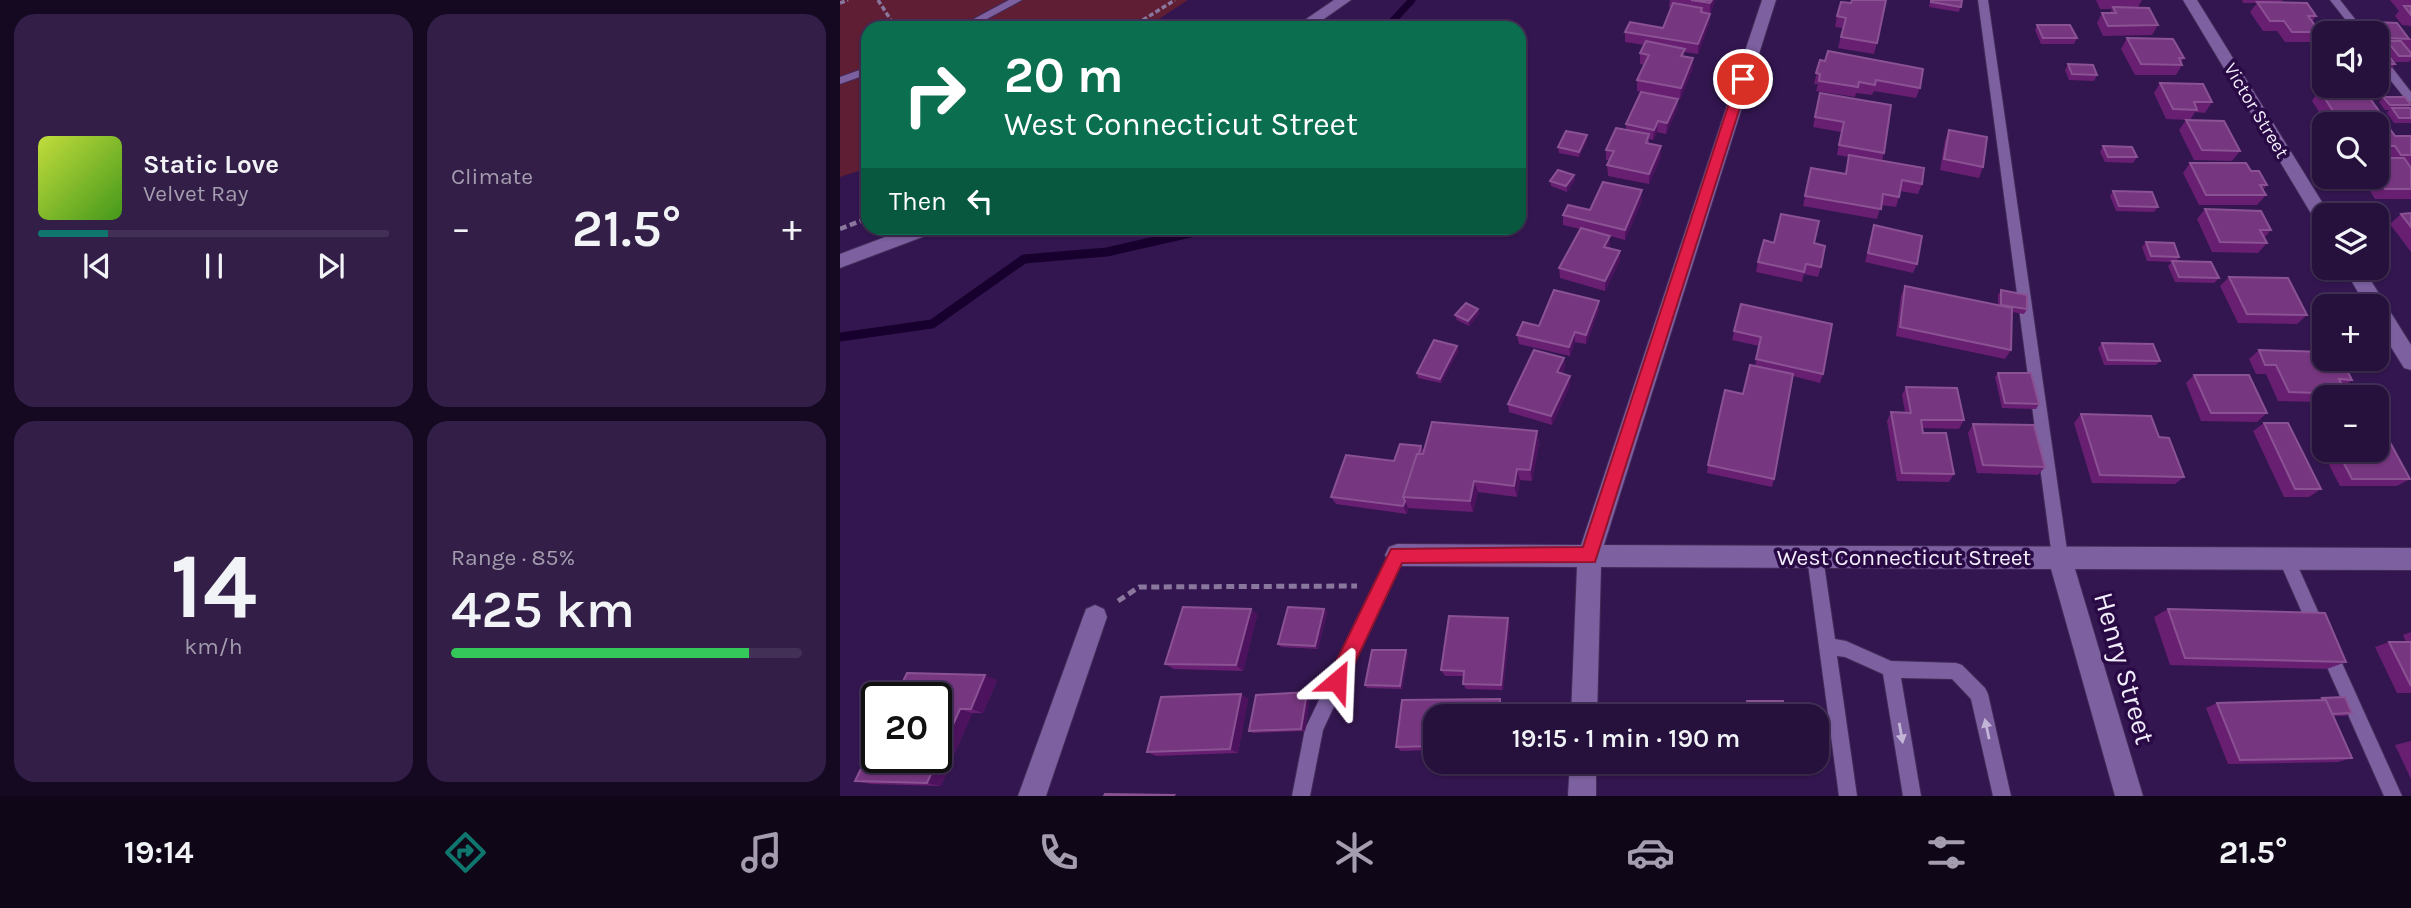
<!DOCTYPE html>
<meta charset="utf-8">
<style>
body{margin:0;font-family:Karla,sans-serif;background:#321e47;color:#f1f3f6;height:100vh;display:flex;flex-direction:column;font-size:26px;white-space:nowrap}
*{box-sizing:border-box;margin:0}
p{font-size:23px;color:#a49daf}
.icon{flex:none;width:38px;height:38px;fill:none;stroke:currentColor;stroke-width:2;stroke-linecap:round;stroke-linejoin:round}
.map{position:relative;flex:1;overflow:hidden}
.panel{display:flex;flex-direction:column;gap:14px;padding:14px;background:#150921;width:840px}
.panel>*{flex:none}
.guide{position:absolute;left:21px;top:21px;width:665px;height:214px;border-radius:21px;box-shadow:0 2px 5px #0004,0 0 0 2px #423056;background:#0b6e4f;color:#fff;overflow:hidden}
.fabs{position:absolute;left:1472px;top:21px;display:grid;gap:14px}
.fabs a{display:grid;place-items:center;width:77px;height:77px;border-radius:14px;background:#26103c;box-shadow:0 2px 5px #0004,0 0 0 2px #423056;font-size:35px}
.speed{position:absolute;left:21px;top:682px;display:flex;gap:14px;font-size:35px;font-weight:700;text-align:center}
.speed>*{display:grid;place-content:center;width:91px;height:91px;border-radius:50%;background:#26103c;box-shadow:0 2px 5px #0004,0 0 0 2px #423056;line-height:1}
.speed .limit{border:4px solid #111;border-radius:10px;background:#fff;color:#111}
.pin{position:absolute;display:grid;place-items:center;width:60px;height:60px;color:#fff;margin:-30px;border:4px solid #fff;border-radius:50%;box-shadow:0 2px 7px #0007}
.me{position:absolute;width:77px;margin:-38px;rotate:26deg;stroke-linejoin:round;filter:drop-shadow(0 0 5px #0008)}
.turn{display:flex;align-items:center;gap:24px;height:147px;padding:0 28px;font-size:32px}
.turn .icon{width:91px;height:91px;stroke-width:2.5}
.turn b{display:block;font-size:49px;line-height:60px}
.then{display:flex;align-items:center;height:66px;padding:0 28px;background:#0003;gap:14px;font-size:26px}
.big{font-size:52px;font-weight:600;line-height:1.1}
.panel .tile{flex:1;display:flex;flex-direction:column;justify-content:center;gap:10px;min-width:0;padding:0 24px;border-radius:21px;background:#321e47}
.panel .dial{align-items:center;gap:0}
.dial b{font-size:91px;line-height:1}
.song{display:flex;align-items:center;gap:21px}
.cover{width:84px;height:84px;border-radius:10px;background:linear-gradient(135deg,hsl(70 70% 55%),hsl(100 70% 35%))}
.played{height:7px;border-radius:4px;background:linear-gradient(90deg,#0f766e 20%,#423056 20%)}
.keys{display:flex;justify-content:space-around;direction:ltr}
.heat{display:flex;justify-content:space-between;align-items:center;font-size:38px;direction:ltr}
.charge{height:10px;border-radius:5px;background:linear-gradient(90deg,#34c759 85%,#423056 0)}
.panel .tiles{flex:1;display:grid;gap:14px;grid-template-columns:repeat(2,1fr)}
.trip{position:absolute;left:583px;top:704px;width:406px;height:70px;border-radius:21px;background:#26103c;box-shadow:0 2px 5px #0004,0 0 0 2px #423056;font-weight:600;line-height:70px;text-align:center}
.menu{display:flex;height:112px;justify-content:space-around;align-items:center;background:#0f0618;color:#a49daf}
.menu .icon{width:49px;height:49px}
.menu .on{color:#0f766e}
.menu b{font-size:32px;color:#f1f3f6}
main{display:flex;flex:1;min-height:0}
.map>svg:first-child{display:block}
</style>
<main>
<section class="panel">
<div class="tiles">
<div class="tile">
<div class="song"><i class="cover"></i><div><b>Static Love</b><p>Velvet Ray</p></div></div>
<div class="played"></div>
<div class="keys"><svg class="icon" aria-label="previous" viewBox="0 0 24 24"><path d="M18 5L8 12l10 7zM5 5v14"/></svg><svg class="icon" aria-label="pause" viewBox="0 0 24 24"><path d="M8 5v14M16 5v14"/></svg><svg class="icon" aria-label="next" viewBox="0 0 24 24"><path d="M6 5l10 7-10 7zM19 5v14"/></svg></div>
</div>
<div class="tile"><p>Climate</p>
<div class="heat"><a>−</a><b class="big">21.5°</b><a>+</a></div>
</div>
<div class="tile dial"><b>14</b><p>km/h</p></div>
<div class="tile"><p>Range · 85%</p><b class="big">425 km</b><div class="charge"></div></div>
</div>
</section>
<div class="map">
<svg width="1571" height="796" viewBox="0 0 1571 796">
<rect width="100%" height="100%" fill="#331650"/>
<!-- green -->
<path fill="#5f1e33" d="M0,0H348L305,28H28V168L0,177Z"/>
<g fill="none" stroke-linecap="round" stroke-linejoin="round">
<!-- stream-far1 -->
<path stroke="#18002e" stroke-width="7" d="M546,28L572,0"/>
<!-- stream -->
<path stroke="#18002e" stroke-width="9" d="M0,337L92,324L184,259L267,252L372,228"/>
<!-- lane casing -->
<g stroke="#422b58" stroke-width="2">
<path id="lane" d="M169,0H182L130,28H117Z
M1138,0H1148L1228,557L1226,562L1220,564L1214,562L1212,557Z
M1490,0H1500L1526,33H1516Z
M1536,51L1540,52L1571,92V102L1567,101L1536,62Z
M28,67V74L0,84V77Z
M557,548L563,550L565,555L483,730L470,796H452L465,729L551,550Z
M975,550L981,552L983,557L995,639L1006,641L1051,661L1116,663L1122,665L1145,688L1148,694L1171,796H1153L1131,699L1112,679L1061,678L1081,796H1063L1043,674L1005,657L997,656L1017,796H999L967,557L969,552Z
M1446,551L1452,553L1485,627L1483,633L1477,635L1471,633L1438,558L1440,553Z
M1487,641L1493,643L1562,796H1544L1479,649L1481,643Z"/>
</g>
<!-- street casing -->
<g stroke="#422b58" stroke-width="2">
<path id="street" d="M922,0H936L764,545L1571,548V570L1235,569L1303,796H1275L1211,569L761,567L757,716H731L737,567L557,566L549,563L545,555L549,547L557,544L741,545Z
M1343,0H1357L1490,215H1484V227L1478,225Z
M1504,268H1523L1571,345V370L1564,368L1536,323V306H1526Z
M255,605L264,609L267,617L206,796H178L243,617L246,609Z
M730,761H756V796H728Z"/>
</g>
<!-- secondary casing -->
<g stroke="#422b58" stroke-width="2">
<path id="secondary" d="M494,0H511L471,28H453Z
M69,228H96L93,233L0,268V254Z"/>
</g>
<!-- path-far2 -->
<path stroke="#89779d" stroke-width="3.5" stroke-dasharray="5 2.5" stroke-linecap="butt" d="M38,0L56,28
M0,3L8,0
M290,28L335,0"/>
<!-- path-far1 -->
<path stroke="#89779d" stroke-width="4.5" stroke-dasharray="7 3.5" stroke-linecap="butt" d="M0,229L28,218"/>
<!-- path -->
<path stroke="#89779d" stroke-width="5" stroke-dasharray="8 4.5" stroke-linecap="butt" d="M278,601L299,587L517,586"/>
<!-- lane -->
<use href="#lane" fill="#7c60a0" fill-rule="evenodd"/>
<!-- street -->
<use href="#street" fill="#7c60a0" fill-rule="evenodd"/>
<!-- secondary -->
<use href="#secondary" fill="#7c60a0" fill-rule="evenodd"/>
</g>
<!-- wall -->
<path fill="#681f71" d="M830,0H875L870,14L869,24L858,54L844,52V57L853,58V68L840,99L797,91V80L804,65L800,64V53L804,45L785,42V32L823,28L832,7H829Z
M1090,0H1122L1119,12L1089,7Z
M1256,0H1302L1298,7L1318,25L1312,35L1263,36L1257,23L1262,13H1270L1272,9H1260Z
M1402,0H1443L1441,2L1476,16L1472,22L1480,32L1472,42H1445L1437,31H1423L1410,12L1417,3H1403Z
M1550,0H1571V26L1562,25L1555,16L1559,11Z
M1011,3L1037,43L1034,54L998,48L1003,28L995,27L997,16Z
M1485,22L1521,33H1486L1481,27Z
M1534,22L1569,38H1571V61L1570,60L1569,62H1555L1543,46L1545,43H1541L1536,37V33H1533L1529,28Z
M1197,25L1237,38L1234,44H1201L1195,30Z
M1287,38L1344,58L1341,63L1342,65L1336,75H1295L1281,49Z
M1484,43V65L1476,54Z
M1536,48L1541,53L1555,64L1550,70L1552,72L1543,83H1536Z
M980,60L1080,88L1076,98L1034,91L1032,95L1016,93L1015,97L976,91L978,84H974Z
M1228,64L1257,75L1254,81L1229,80L1225,70Z
M1480,78H1484V86H1521L1539,111L1532,119L1555,136H1571V165H1569L1571,168V199H1535L1521,177H1536L1546,158V157H1536V124H1494L1497,121H1485L1472,101L1476,95L1472,88Z
M1320,83L1372,102L1365,113L1355,112L1350,120L1326,119L1314,93Z
M980,93L1044,153L1042,161L1082,184L1078,194L1060,191L1059,197L1056,207L1041,205L1037,219L963,206L971,168L1005,174L1009,157L997,155L1001,132L973,127Z
M1543,97L1571,105L1568,108H1571V123H1554L1547,113L1549,110H1545L1539,102Z
M838,99L837,109L826,134L817,132L813,140L809,139V144L821,156L809,184L768,176L767,165L770,160H766V150L786,130V124Z
M1346,120L1400,151L1392,161L1354,160L1339,130Z
M1109,130L1143,167L1139,178L1100,170L1105,140Z
M747,135V140L739,157L719,153L718,147Z
M1263,146L1297,157L1293,163L1265,162L1260,152Z
M1350,163L1411,171L1427,185L1423,190L1426,195L1417,205H1359L1343,173Z
M734,175L735,180L727,192L711,186L710,181Z
M802,190V200L785,240L770,236V245L769,248L780,251V260L765,291L720,278L719,268L740,229L723,225V215L750,210Z
M1273,191L1318,207L1314,212L1276,211L1270,196Z
M1365,209L1431,230L1424,238L1427,243L1418,253L1372,252L1357,219Z
M1571,213V252L1550,224L1561,214Z
M1034,225L1077,264L1073,273L1025,262Z
M1306,242L1339,257L1336,262L1379,278L1374,283L1335,282L1328,266L1332,262L1307,261L1302,247Z
M934,243H974L981,267L978,277L964,274L962,282L916,272L918,262Z
M1389,277L1467,315L1457,324L1398,323L1380,286Z
M1065,286L1158,305V295L1161,290L1187,309L1184,314L1172,312L1171,350L1165,359L1056,336L1061,296Z
M759,301V310L746,344L735,342L730,356L679,344L677,335Z
M901,304L983,374L980,383L953,376L934,479L932,487L867,473L868,465L903,394L915,366L919,346L892,340Z
M638,309L639,314L629,326L617,320L615,315Z
M1262,343L1320,361L1316,365H1264L1258,348Z
M617,346L618,351L601,383L578,378L577,373Z
M1419,350L1491,364L1512,380L1503,387L1506,394L1502,397H1484V402L1438,401L1426,374H1416L1409,359Z
M724,358L725,367L722,374L730,385L712,425L669,412L668,404Z
M1158,373L1199,404L1196,409L1162,408L1155,377Z
M1354,375L1427,413L1417,422L1361,421L1346,383Z
M1066,387L1124,420L1119,429L1083,428V433L1114,474L1109,482L1057,481L1047,421L1051,412H1065L1062,395Z
M1241,414L1319,437L1344,477L1335,484L1252,483L1234,423Z
M1424,423L1481,489L1469,497H1444L1413,431Z
M1484,423V450H1536L1570,479L1557,486H1500L1472,432Z
M1133,424L1205,467L1198,475L1137,473L1128,433Z
M697,431L699,443L692,481L680,480L677,497L638,492L633,512L568,508L567,514L496,504L491,497L581,446L584,452Z
M411,609L417,615L403,671L334,669L325,664Z
M484,609L487,612L478,649L441,647L438,644Z
M1328,609L1506,662L1487,669L1330,665L1314,617Z
M670,624L663,690L626,689L623,684L624,676H605L601,670Z
M1571,632V693H1557L1535,647L1549,642H1566L1563,635Z
M568,653L562,689L527,688L525,685Z
M157,680L143,713H132L101,786L31,784L15,781L96,698Z
M467,692L470,695L465,731L413,733L409,731Z
M401,694L408,699L398,753L316,756L307,752Z
M1482,698L1512,713L1505,716H1493L1512,758L1498,762L1388,764L1366,708L1377,703L1476,700Z
M660,699L662,703V716H595V750L561,751L556,747L562,700Z
M907,701L944,716H906L905,706Z
M1571,741V779L1555,745Z
M659,761L658,775L607,776L604,773Z
M849,761H905L906,771L903,775H850Z"/>
<!-- shaded-wall -->
<path fill="#4d125e" d="M872,0H875L870,14V3Z
M870,14L869,24L858,54V44Z
M853,58V68L840,99L841,88Z
M838,99L837,109L826,134L827,123Z
M818,121L817,132L813,140L814,130Z
M747,135V140L739,157V152Z
M821,146V156L809,184V174Z
M734,175L735,180L727,192L726,186Z
M802,190V200L785,240V230Z
M770,236V245L765,256L764,247Z
M780,251V260L765,291V281Z
M759,301V310L746,344V335Z
M638,309L639,314L629,326L628,321Z
M735,332V342L730,356L729,347Z
M617,346L618,351L601,383L600,379Z
M724,358L725,367L718,381L717,372Z
M730,376V385L712,425L711,416Z
M697,431L699,443L692,481L690,470Z
M677,469L680,480L677,497L674,486Z
M634,481L638,492L633,512L630,501Z
M565,501L568,508L567,514L563,506Z
M411,609L417,615L403,671L396,665Z
M484,609L487,612L478,649L475,646Z
M668,618L670,624L663,690L661,685Z
M566,650L568,653L562,689L560,686Z
M145,675L157,680L143,713L131,709Z
M467,692L470,695L465,731L461,729Z
M401,694L408,699L398,753L390,749Z
M660,699L662,703V716H659Z
M120,709L132,713L101,786L87,783Z
M656,761H659L658,775L656,772Z"/>
<!-- building -->
<path fill="#773680" stroke="#8a5293" stroke-width="2" d="M851,0H872L870,3Z
M1012,0H1046L1037,43L1001,37L1006,18L997,16L1001,2L1011,3Z
M1091,0H1122L1121,7L1091,2Z
M1417,2L1467,3L1476,16H1468L1480,32H1452L1444,21H1430Z
M833,3L862,8L861,12L870,14L858,44L785,32L790,22L823,28Z
M1564,6H1571V15Z
M1273,7L1309,8L1318,25L1268,26L1262,13H1276Z
M1485,22H1512L1521,33H1494Z
M1534,22L1557,23L1569,39L1545,38Z
M1197,25H1230L1237,38H1203Z
M1287,38L1333,39L1344,58H1339L1342,65L1301,64Z
M806,41L845,49L841,56L853,58L841,88L797,80L809,55L800,53Z
M1547,41H1561L1571,53V56H1559Z
M988,51L1083,69L1080,88L1036,80L1035,85L1019,82L1018,87L979,81L980,74L976,73L980,60L985,61Z
M1536,53H1547L1555,64H1545L1552,72H1536Z
M1228,64L1253,65L1257,75L1232,74Z
M1320,83L1363,84L1372,102H1354L1357,110L1333,109Z
M1485,86H1521L1539,111H1493L1480,91H1489Z
M801,92L838,99L827,123L818,121L814,130L786,124Z
M980,93L1051,105L1044,153L999,145L1004,122L975,117Z
M1543,97H1565L1571,105H1550Z
M1552,108H1571V118H1559Z
M1499,119H1543L1555,136H1571V155H1561L1555,146H1536V124H1503Z
M1346,120L1384,121L1400,151L1362,150Z
M776,128L809,134L806,143L821,146L809,174L767,165L774,151L766,150Z
M1109,130L1147,137L1143,167L1104,159Z
M726,131L747,135L739,152L718,147Z
M1263,146L1292,147L1297,157H1268Z
M1009,155L1084,168L1082,184L1062,180L1059,197L1043,194L1041,209L965,196L971,168L1006,174Z
M1536,158H1564L1571,168V189H1545L1536,176Z
M1350,163H1406L1411,171H1419L1427,185H1420L1426,195H1366Z
M718,170L734,175L726,186L710,181Z
M763,182L802,190L785,230L723,215L728,205L750,210Z
M1273,191L1312,192L1318,207L1279,206Z
M1365,209L1421,211L1431,230H1420L1427,243L1380,242Z
M1571,213V227L1561,214Z
M941,214L979,221L974,243L985,246L981,267L966,264L964,272L918,262L924,240L934,243Z
M1034,225L1082,236L1077,264L1028,253Z
M741,228L770,236L764,247L780,251L765,281L719,268Z
M1306,242L1334,243L1339,257L1311,256Z
M1332,261L1371,262L1379,278L1339,277Z
M1389,277L1448,278L1467,315L1407,314Z
M1065,286L1172,308L1171,350L1060,327Z
M714,290L759,301L746,335L735,332L729,347L677,335L683,322L699,326Z
M1161,290L1187,295V309L1161,305Z
M626,303L638,309L628,321L615,315Z
M901,304L992,324L983,374L916,359L921,337L894,331Z
M594,340L617,346L600,379L577,373Z
M1262,343L1313,344L1320,361L1268,360Z
M694,350L724,358L717,372L730,376L711,416L668,404Z
M1419,350L1484,352V359H1489L1491,364H1504L1512,380L1499,379L1506,394L1449,392L1436,365H1425Z
M910,365L953,374L934,479L868,465L885,390L903,394Z
M1158,373H1191L1199,404L1165,403Z
M1354,375H1409L1427,413H1371Z
M1066,387L1117,388L1124,420H1081L1083,433H1106L1114,474L1062,473L1051,412L1071,413Z
M1241,414L1311,416L1319,437L1329,438L1344,477L1260,475Z
M592,422L697,431L690,470L677,469L674,486L634,481L630,501L563,497L577,454H583Z
M1424,423H1448L1481,489H1455Z
M1133,424L1194,425L1205,467L1143,465Z
M1536,424H1540L1570,479H1512L1497,450H1536Z
M560,444L581,446L579,454H577L563,497L565,501L563,506L491,497L506,455L554,461Z
M343,607L411,609L396,665L325,664Z
M448,607L484,609L475,646L438,644Z
M1328,609L1485,613L1506,662L1345,658Z
M609,616L668,618L661,685L623,684L624,671L601,670Z
M1549,642H1571V686Z
M532,650H566L560,686L525,685Z
M67,673L145,675L131,709H120L87,783L15,781L37,736V758H96V698H55Z
M467,692L461,729L409,731L416,695Z
M401,694L390,749L307,752L321,697Z
M1505,697L1512,713L1492,714L1486,700H1483L1482,698Z
M660,699L659,716H595V746L556,747L562,700Z
M1486,700L1512,758L1400,760L1377,703Z
M907,701H943L944,716H908Z
M900,703L901,716H849L848,704Z
M605,761H656V772L604,773Z
M851,761H905L906,771H851Z
M265,794L334,795L333,796H264Z"/>
<!-- one-way arrows -->
<defs><path id="oneway-solid" d="M-6-.8H1V-3.2L6.5 0L1 3.2V.8H-6Z" transform="scale(1.75)"/></defs>
<g fill="#c3b5d7">
<use href="#oneway-solid" transform="translate(1147 729) rotate(-102)"/>
<use href="#oneway-solid" transform="translate(1061 733) rotate(80)"/>
</g>
<!-- route -->
<path fill="#e11d48" stroke="#92132f" stroke-width="2" d="M903,76L909,79L755,562L562,563L503,688L497,691L490,688L487,681L490,674L551,549L743,547L897,79Z"/>
<g text-anchor="middle" stroke-width="7" stroke-linejoin="round" paint-order="stroke">
<!-- far-street labels -->
<g font-size="19" fill="#f2edfb" stroke="#290a45">
<text transform="translate(1417 110) rotate(59)" y="7">Victor Street</text>
</g>
<!-- street labels -->
<g font-size="23" fill="#f2edfb" stroke="#290a45">
<text x="1064" y="565">West Connecticut Street</text>
</g>
<!-- near-street labels -->
<g font-size="28" fill="#f2edfb" stroke="#290a45">
<text transform="translate(1285 668) rotate(74)" y="10">Henry Street</text>
</g>
</g>
</svg>
<div class="fabs">
<a><svg class="icon" aria-label="sound" viewBox="0 0 24 24"><path d="M4 9h4l5-4v14l-5-4H4zM17 9q2 3 0 6"/></svg></a>
<a><svg class="icon" aria-label="search" viewBox="0 0 24 24"><circle cx="10" cy="10" r="6"/><path d="M15 15l6 6"/></svg></a>
<a><svg class="icon" aria-label="layers" viewBox="0 0 24 24"><path d="M12 4l9 5-9 5-9-5zM3 14l9 5 9-5"/></svg></a>
<a>+</a>
<a>−</a>
</div>
<div class="speed"><div class="limit">20</div></div>
<div class="pin" style="left:903px;top:79px;background:#d93025"><svg class="icon" aria-label="arrive" viewBox="0 0 24 24"><path d="M6 21V4h12l-3 4 3 4H6"/></svg></div>
<svg class="me" style="left:497px;top:681px" viewBox="-20 -20 40 40"><path d="M0-17L14 15 0 8-14 15z" fill="#e11d48" stroke="#fff" stroke-width="4"/></svg>
<div class="trip">19:15 · 1 min · 190 m</div>
<div class="guide">
<div class="turn"><svg class="icon" aria-label="right" viewBox="0 0 24 24"><path d="M7 20v-9h11M14 6l5 5-5 5"/></svg><div><b>20 m</b>West Connecticut Street</div></div>
<div class="then">Then<svg class="icon" aria-label="left" viewBox="0 0 24 24"><path d="M17 20v-9H6M10 6l-5 5 5 5"/></svg></div>
</div>
</div>
</main>
<nav class="menu">
<b>19:14</b>
<svg class="icon on" aria-label="directions" viewBox="0 0 24 24"><path d="M12 3l9 9-9 9-9-9zM9 14v-3h6M13 9l2 2-2 2"/></svg>
<svg class="icon" aria-label="music" viewBox="0 0 24 24"><path d="M9 18V5l10-2v13"/><circle cx="6" cy="18" r="3"/><circle cx="16" cy="16" r="3"/></svg>
<svg class="icon" aria-label="phone" viewBox="0 0 24 24"><path d="M5 4h4l2 5-3 2q2 4 5 5l2-3 5 2v4C11 20 4 13 5 4z"/></svg>
<svg class="icon" aria-label="climate" viewBox="0 0 24 24"><path d="M12 3v18M4 7l16 10M4 17L20 7"/></svg>
<svg class="icon" aria-label="car" viewBox="0 0 24 24"><path d="M5 17H2v-5l4-1 3-4h7l3 4 3 1v5h-3M9 17h6M6 11h13"/><circle cx="7" cy="17" r="2"/><circle cx="17" cy="17" r="2"/></svg>
<svg class="icon" aria-label="filters" viewBox="0 0 24 24"><path d="M4 7h16M4 17h16"/><circle cx="9" cy="7" r="2"/><circle cx="15" cy="17" r="2"/></svg>
<b>21.5°</b>
</nav>
